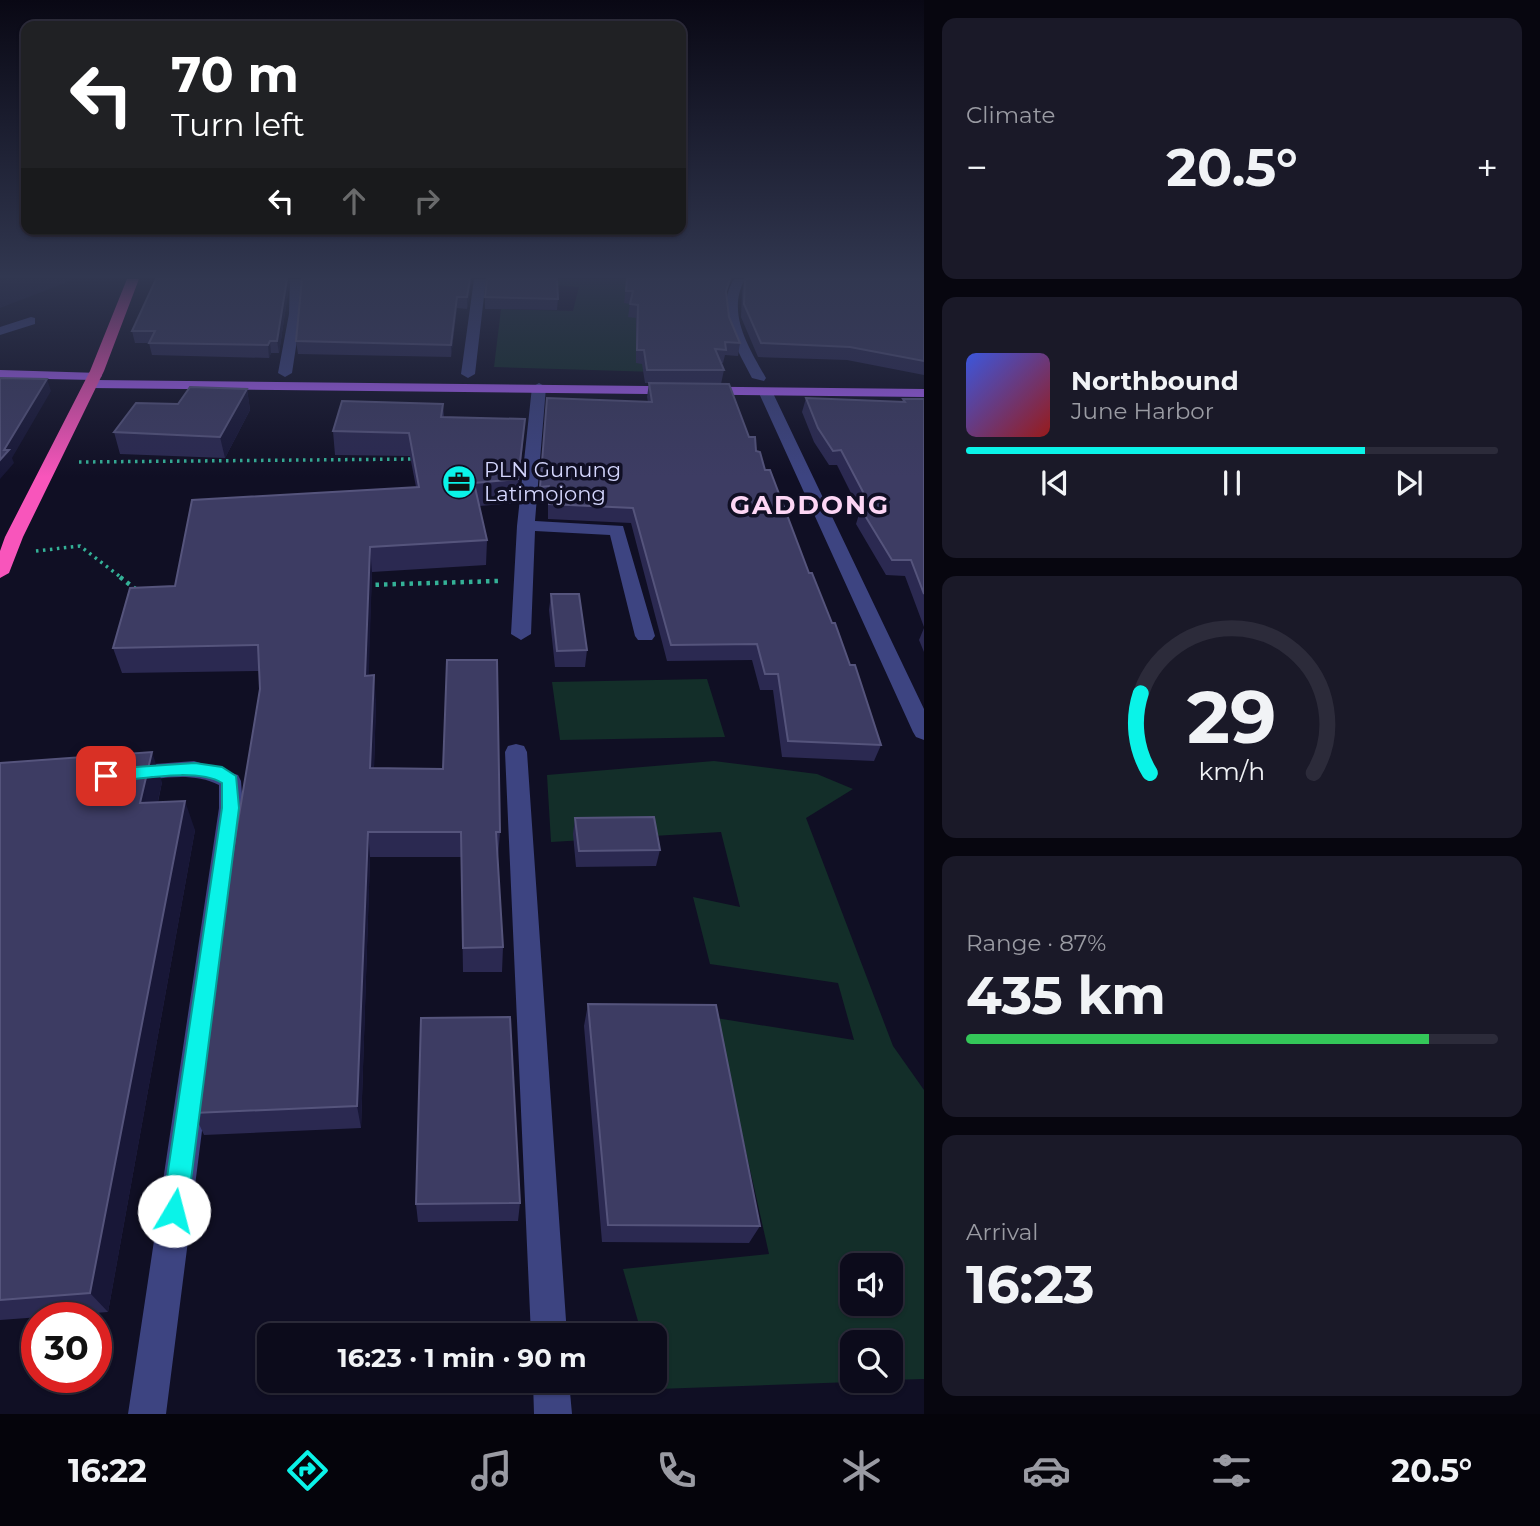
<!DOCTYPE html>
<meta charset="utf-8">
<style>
body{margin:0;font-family:Montserrat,sans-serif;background:#1a1928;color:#f1f3f6;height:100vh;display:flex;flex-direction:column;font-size:26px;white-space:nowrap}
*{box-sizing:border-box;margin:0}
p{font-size:23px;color:#9a9ba3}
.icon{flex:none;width:38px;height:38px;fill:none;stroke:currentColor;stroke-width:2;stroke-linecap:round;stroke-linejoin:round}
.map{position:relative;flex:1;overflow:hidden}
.sheet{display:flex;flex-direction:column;gap:18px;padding:18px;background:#07060f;width:616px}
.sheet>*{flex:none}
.banner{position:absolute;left:21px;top:21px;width:665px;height:214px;border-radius:14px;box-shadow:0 2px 5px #0004,0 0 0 2px #2c2b3a;background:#202124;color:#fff;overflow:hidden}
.controls{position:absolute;left:840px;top:1253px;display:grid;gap:14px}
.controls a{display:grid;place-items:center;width:63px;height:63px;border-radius:14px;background:#0c0b1b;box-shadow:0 2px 5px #0004,0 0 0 2px #2c2b3a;font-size:35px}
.speed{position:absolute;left:21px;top:1302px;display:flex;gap:14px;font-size:35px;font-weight:700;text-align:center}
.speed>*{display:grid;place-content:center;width:91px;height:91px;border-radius:50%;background:#0c0b1b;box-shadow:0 2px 5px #0004,0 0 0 2px #2c2b3a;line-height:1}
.speed .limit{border:10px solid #d22;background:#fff;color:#111}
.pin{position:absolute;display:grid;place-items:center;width:60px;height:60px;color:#fff;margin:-30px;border-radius:14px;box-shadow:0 4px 10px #0006}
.me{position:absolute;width:77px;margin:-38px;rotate:8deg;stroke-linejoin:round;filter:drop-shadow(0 0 5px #0008)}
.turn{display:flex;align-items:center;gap:24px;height:147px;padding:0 35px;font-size:32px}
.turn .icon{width:91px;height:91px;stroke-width:2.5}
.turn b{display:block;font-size:49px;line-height:60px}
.lanes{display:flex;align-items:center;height:66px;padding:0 35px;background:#0003;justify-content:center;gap:35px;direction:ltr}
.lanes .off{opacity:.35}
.big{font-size:52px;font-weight:700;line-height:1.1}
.sheet .widget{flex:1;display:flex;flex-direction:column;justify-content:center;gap:10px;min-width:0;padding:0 24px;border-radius:14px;background:#1a1928}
.sheet .dial{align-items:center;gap:0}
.dial svg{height:182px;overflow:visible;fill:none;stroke:#2c2b3a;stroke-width:7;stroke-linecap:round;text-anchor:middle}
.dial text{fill:#f1f3f6;stroke:none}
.song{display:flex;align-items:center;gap:21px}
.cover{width:84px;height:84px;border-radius:10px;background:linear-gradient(135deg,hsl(230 70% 55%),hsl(0 70% 35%))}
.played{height:7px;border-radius:4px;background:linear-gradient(90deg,#0af3e8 75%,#2c2b3a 75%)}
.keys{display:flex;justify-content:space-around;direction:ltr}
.heat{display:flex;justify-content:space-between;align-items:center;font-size:38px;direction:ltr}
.charge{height:10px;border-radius:5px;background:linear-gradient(90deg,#34c759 87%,#2c2b3a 0)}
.trip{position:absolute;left:257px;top:1323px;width:410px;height:70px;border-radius:14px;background:#0c0b1b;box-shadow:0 2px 5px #0004,0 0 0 2px #2c2b3a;font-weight:700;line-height:70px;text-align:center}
.dock{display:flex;height:112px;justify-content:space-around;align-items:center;background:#05040b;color:#9a9ba3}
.dock .icon{width:49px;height:49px}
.dock .current{color:#0af3e8}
.dock b{font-size:32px;color:#f1f3f6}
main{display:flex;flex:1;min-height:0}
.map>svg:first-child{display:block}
</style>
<main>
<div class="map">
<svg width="924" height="1414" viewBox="0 0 924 1414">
<rect width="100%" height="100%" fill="#100f24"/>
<!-- green -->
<path fill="#132e29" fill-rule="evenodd" d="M511,279H628L657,372L494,367L501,309L573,311L579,287L511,282Z
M707,679L725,737L560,740L552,682Z
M714,761L817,774L853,789L806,818L893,1046L924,1090V1379L891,1380V1342H852V1381H880L657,1389L654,1335H642L623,1269L769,1254L716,1018L854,1040L838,983L710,964L693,897L740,907L721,832L551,842L547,775ZM852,1265H891V1304H852Z"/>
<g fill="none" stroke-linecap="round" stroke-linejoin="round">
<!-- path-far1 -->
<path stroke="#34b197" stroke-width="3.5" stroke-dasharray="2.5 4.5" stroke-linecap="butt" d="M79,462L416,459
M36,551L80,546L123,579"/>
<!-- path -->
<path stroke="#34b197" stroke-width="4.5" stroke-dasharray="3.5 5" stroke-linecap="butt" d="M120,577L138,591
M367,585L498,581"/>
<!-- minor -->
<path fill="#3d4481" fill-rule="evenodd" d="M290,279H302L301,314L292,373L285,377L278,373L289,314Z
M474,279H486L475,374L468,378L461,374Z
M734,279H745C726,313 749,348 766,378L764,381L752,378C736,347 714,312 734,279Z
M31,317L35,318V324L0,335V327Z
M539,383L546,387L535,521L623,526L655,636L652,640H638L635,636L610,535L535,531L531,634L521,640L511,634L517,526L532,387Z
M760,388L772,391L924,709V740L916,737L913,732L758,391Z
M516,744L524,746L527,752L567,1335H531L505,752L508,746Z
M194,761L238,775L241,781L243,808L166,1414H128L219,808V785C192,771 158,779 129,782L121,780L118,774L121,768L129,766Z
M533,1381H569L572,1414H534Z"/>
<!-- major -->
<path fill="#a960f8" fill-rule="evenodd" d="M0,370L100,373L102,376L95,380L924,389V397L91,388L84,384L94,380L0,378Z"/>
<!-- highway -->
<path fill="#f855bb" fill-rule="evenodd" d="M127,279H139L104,371L23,537L9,573L0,578V551L5,537L90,371Z"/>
</g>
<!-- wall -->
<path fill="#2b2951" d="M290,279L279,353H271L269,358L152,355L149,343H135L132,331Z
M472,279L467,309L457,308L451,357L298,354L296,341Z
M627,279H731L726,295L729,317L740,343L738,356L725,355L723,363H721L724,370L721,384L756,451L850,665L881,745L874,761L782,757L773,690H760L752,660L667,661L631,523L548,519V501L539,502L547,398L648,402L647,397L649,383H645L642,364L636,363V318L628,317L630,304L624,303Z
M745,279H924V375L847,360L758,357L741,317L742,292Z
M485,297L558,299L557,310L485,309Z
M247,389L250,410L225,458L120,454L114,432L178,404Z
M806,398L902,402L903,399H924V627L905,576L886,575L856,524L860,511L837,465H829L814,442L802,412Z
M443,404L444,417L523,442L517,503L479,506L487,540L486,565L372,572L368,676L376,701L374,768L500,832L498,857L503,947L502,972H463L461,857H370L361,1128L204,1135L194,1113L260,689L259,671L122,673L113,648L175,586L416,487L410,456L335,455L333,431Z
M551,594L587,650L585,667H555L549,610Z
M924,628V652L919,640Z
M0,763L162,782L158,802L195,830L108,1312L0,1320Z
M575,818L660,850L656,866L576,867L573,834Z
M588,1004L760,1226L749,1243L602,1242L584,1026Z
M520,1203L518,1221L418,1222L416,1204Z"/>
<!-- shaded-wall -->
<path fill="#181737" d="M7,279H69L70,281L0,308V281Z
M287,279H290L279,353L277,341Z
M470,279H472L467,309V297Z
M457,297V308L451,357V345Z
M270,341L271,353L269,358L268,345Z
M47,379L51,391L12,458L14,463L0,479V460L4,450Z
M247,389L250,410L225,458L220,437Z
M525,419L523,442L517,503L518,479Z
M370,547L372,572L368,702L365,676Z
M374,675L376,701L373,794L370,768Z
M152,752L162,782L151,833L140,803Z
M185,801L195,830L108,1312L90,1293Z
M368,832L370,857L361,1128L357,1106Z"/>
<!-- building -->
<path fill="#3d3c63" stroke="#55547c" stroke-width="2" d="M156,279H287L277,341H270L268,345L149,343L155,331H132Z
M302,279H470L467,297H457L451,345L296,341Z
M487,279H557L558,299L485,297Z
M627,279H730L726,291L729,317L740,343L725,342L726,350L715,349L724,370H647L644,350H637L638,305L630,304L633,291H626Z
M745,279H924V361L850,347L761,343L744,304Z
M0,378L47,379L4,450H9L0,460Z
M649,383L729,384L749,437H755L756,451L760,452L765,470H770L809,573H812L832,623H835L850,665H855L881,745L788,741L778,674H765L757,644L671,645L633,508L549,504V486L540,487L547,398L652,402Z
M190,387L247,389L220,437L114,432L136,403L178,404Z
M806,398L905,402L903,399H924V594L911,560H892L861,509H872L841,450L833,451L818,428Z
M342,401L443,404L441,417L525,419L518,479L474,483L487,540L370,547L365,676L374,675L370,768L443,769L447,660H497L500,832H496L503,947L463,948L461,832H368L357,1106L194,1113L214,966L260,689L258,645L113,648L130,588L175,586L192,500L419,487L409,433L333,431Z
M551,594H579L587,650L557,651Z
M152,752L140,803L185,801L90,1293L0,1300V763Z
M654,817L660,850L579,851L575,818Z
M588,1004L716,1005L760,1226L608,1225Z
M510,1017L520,1203L416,1204L421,1018Z"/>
<!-- sky -->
<linearGradient id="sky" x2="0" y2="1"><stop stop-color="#090814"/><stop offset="0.58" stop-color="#313750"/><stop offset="1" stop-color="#313750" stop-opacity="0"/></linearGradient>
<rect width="924" height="477" fill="url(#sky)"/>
<!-- route -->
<path fill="#0af3e8" stroke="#069e97" stroke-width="2" d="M195,763L222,767L236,776L239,808L187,1211L183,1219L174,1223L165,1219L162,1211L222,808V783C196,767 136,780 106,782L97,776L106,769Z"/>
<!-- icons -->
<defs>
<g id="office-disc" transform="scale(1.75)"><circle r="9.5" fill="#0af3e8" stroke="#100f24"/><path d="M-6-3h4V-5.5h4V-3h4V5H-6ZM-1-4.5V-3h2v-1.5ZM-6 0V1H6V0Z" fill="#111"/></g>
</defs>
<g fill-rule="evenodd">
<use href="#office-disc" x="459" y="482"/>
</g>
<g text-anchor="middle" stroke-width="7" stroke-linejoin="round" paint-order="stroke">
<!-- far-poi labels -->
<g font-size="21" fill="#d4d6fd" stroke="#100f24" text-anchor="start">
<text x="484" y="477">PLN Gunung<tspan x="484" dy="24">Latimojong</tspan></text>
</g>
<!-- far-district labels -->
<g font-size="26" font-weight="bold" letter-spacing="2" fill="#fdd6f5" stroke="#100f24">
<text x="810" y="514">GADDONG</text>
</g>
</g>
</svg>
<div class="controls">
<a><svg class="icon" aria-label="sound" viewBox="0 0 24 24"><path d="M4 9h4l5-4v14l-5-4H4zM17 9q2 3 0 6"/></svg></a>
<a><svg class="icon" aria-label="search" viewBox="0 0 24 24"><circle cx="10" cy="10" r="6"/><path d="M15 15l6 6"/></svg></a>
</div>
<div class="speed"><div class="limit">30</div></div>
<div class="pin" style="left:106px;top:776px;background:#d93025"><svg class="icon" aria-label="arrive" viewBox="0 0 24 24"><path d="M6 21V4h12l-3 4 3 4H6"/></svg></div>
<svg class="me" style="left:174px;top:1211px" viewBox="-20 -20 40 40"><circle r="19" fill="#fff"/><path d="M0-13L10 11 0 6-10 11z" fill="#0af3e8"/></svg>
<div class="trip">16:23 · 1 min · 90 m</div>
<div class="banner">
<div class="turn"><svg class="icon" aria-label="left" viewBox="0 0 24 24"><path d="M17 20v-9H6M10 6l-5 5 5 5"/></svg><div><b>70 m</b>Turn left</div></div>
<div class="lanes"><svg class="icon" aria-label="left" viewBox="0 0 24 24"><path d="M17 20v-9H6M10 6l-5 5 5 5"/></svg><svg class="icon off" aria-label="ahead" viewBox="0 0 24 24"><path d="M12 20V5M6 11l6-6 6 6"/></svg><svg class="icon off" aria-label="right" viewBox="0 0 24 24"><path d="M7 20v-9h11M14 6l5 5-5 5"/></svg></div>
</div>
</div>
<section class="sheet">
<div class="widget"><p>Climate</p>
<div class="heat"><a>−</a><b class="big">20.5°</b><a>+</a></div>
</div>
<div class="widget">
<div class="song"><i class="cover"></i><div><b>Northbound</b><p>June Harbor</p></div></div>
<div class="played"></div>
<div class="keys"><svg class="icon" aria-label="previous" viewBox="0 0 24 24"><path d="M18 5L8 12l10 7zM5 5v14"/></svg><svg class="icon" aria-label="pause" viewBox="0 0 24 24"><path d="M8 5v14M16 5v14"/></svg><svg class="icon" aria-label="next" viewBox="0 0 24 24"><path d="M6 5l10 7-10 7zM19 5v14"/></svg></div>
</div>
<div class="widget dial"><svg viewBox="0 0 100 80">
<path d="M14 69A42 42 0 1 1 86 69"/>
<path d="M14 69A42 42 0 0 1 10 34" stroke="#0af3e8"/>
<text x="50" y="56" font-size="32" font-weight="700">29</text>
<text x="50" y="72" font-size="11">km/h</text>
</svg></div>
<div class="widget"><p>Range · 87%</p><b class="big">435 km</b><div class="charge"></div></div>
<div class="widget"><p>Arrival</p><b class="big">16:23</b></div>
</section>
</main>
<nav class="dock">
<b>16:22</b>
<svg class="icon current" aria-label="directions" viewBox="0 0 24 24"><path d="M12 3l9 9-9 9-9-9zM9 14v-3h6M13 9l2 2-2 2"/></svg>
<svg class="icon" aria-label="music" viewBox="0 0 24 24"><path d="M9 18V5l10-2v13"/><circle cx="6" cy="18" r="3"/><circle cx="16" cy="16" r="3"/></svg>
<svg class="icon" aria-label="phone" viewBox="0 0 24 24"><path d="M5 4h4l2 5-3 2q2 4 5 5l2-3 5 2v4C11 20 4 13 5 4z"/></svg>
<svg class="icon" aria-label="climate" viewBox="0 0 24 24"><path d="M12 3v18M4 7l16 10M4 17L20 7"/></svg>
<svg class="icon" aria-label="car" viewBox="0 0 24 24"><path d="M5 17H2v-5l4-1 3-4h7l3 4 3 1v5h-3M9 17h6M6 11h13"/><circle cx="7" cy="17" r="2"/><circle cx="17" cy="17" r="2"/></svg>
<svg class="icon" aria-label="filters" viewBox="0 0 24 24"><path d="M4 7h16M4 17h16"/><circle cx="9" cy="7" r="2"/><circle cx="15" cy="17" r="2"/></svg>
<b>20.5°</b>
</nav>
